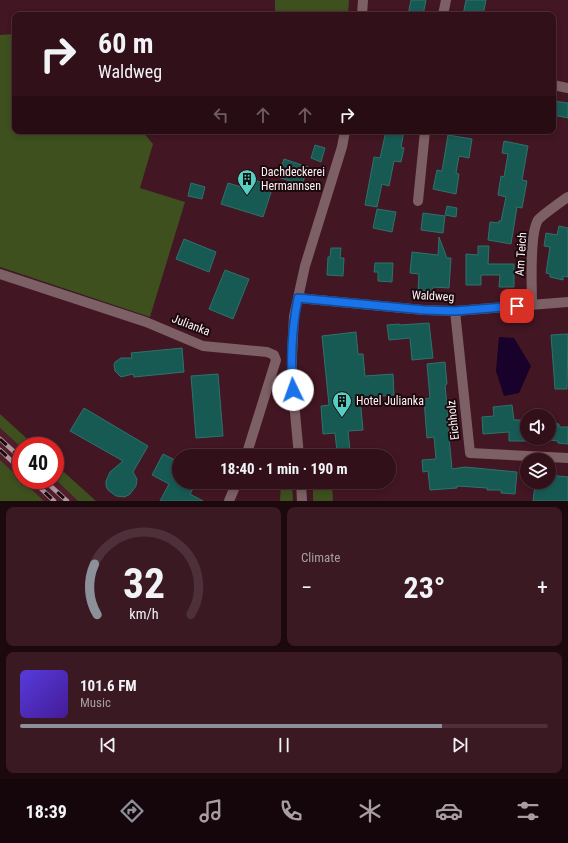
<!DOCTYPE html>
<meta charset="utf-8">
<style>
body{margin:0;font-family:"Roboto Condensed",sans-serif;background:#3a1923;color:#f1f3f6;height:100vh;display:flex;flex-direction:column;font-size:15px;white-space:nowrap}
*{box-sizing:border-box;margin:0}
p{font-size:13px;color:#a89da2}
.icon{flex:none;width:22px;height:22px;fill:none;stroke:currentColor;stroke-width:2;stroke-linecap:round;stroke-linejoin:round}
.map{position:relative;height:501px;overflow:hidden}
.drawer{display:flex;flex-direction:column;gap:6px;padding:6px;background:#1c090e;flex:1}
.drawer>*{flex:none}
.guide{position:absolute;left:12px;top:12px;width:544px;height:122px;border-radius:8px;box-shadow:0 2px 6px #0003,0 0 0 1px #4d3039;background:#32101a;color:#f1f3f6;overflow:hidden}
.tools{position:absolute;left:520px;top:409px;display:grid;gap:8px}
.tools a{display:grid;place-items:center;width:36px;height:36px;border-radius:50%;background:#32101a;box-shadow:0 2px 6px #0003,0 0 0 1px #4d3039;font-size:20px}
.speed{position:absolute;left:12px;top:437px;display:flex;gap:8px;font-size:20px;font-weight:700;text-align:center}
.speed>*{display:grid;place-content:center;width:52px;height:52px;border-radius:50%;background:#32101a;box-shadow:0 2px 6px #0003,0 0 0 1px #4d3039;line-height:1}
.speed .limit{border:6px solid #d22;background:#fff;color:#111}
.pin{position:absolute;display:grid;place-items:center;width:34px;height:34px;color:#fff;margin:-17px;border-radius:8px;box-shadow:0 2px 6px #0006}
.me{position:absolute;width:44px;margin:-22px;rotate:357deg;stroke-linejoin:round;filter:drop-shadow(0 0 3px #0008)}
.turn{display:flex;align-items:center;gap:14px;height:84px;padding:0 20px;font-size:18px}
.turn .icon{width:52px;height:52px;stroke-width:2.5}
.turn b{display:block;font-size:28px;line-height:34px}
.lanes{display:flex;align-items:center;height:38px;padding:0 20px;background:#0003;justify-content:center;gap:20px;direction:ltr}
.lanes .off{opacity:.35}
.big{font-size:30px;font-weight:700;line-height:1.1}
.drawer .widget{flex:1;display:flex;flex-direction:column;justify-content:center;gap:6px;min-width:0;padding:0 14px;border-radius:8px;background:#3a1923}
.drawer .dial{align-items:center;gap:0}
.dial svg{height:104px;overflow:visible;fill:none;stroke:#4d3039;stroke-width:7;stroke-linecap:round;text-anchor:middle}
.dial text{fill:#f1f3f6;stroke:none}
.song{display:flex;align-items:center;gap:12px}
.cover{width:48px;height:48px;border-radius:6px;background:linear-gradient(135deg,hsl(250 70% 55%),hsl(260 70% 35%))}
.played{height:4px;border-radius:2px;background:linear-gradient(90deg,#8c9099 80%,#4d3039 80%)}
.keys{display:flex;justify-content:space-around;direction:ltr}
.heat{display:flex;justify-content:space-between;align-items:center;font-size:22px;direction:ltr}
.drawer .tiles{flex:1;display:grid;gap:6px;grid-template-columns:1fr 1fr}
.widget:last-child{grid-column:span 2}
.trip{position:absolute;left:172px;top:449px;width:224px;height:40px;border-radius:20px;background:#32101a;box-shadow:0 2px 6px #0003,0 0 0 1px #4d3039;font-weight:700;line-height:40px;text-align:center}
.dock{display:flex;height:64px;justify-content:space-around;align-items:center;background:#14060a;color:#a89da2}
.dock .icon{width:28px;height:28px}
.dock .on{color:#8c9099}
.dock b{font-size:18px;color:#f1f3f6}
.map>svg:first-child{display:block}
</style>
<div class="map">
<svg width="568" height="501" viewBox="0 0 568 501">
<rect width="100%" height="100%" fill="#421622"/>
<!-- built -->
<path fill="#501d2b" d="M0,428L21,447V480L0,460Z
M55,479L78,501H44L21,480Z"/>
<!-- green -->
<path fill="#3e501e" d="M275,0H349L348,15H316L275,11Z
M15,34V131H142L153,144L140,188L185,202L150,317L0,267V35Z
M0,414L35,446H21V447L0,428Z
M0,460L44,501H0Z
M55,464L96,501H78L55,479Z
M281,482H292L293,501H280Z
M313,482H332L333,501H313Z"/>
<!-- water -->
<path fill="#18012a" d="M499,337L514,338L531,366L519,393L504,396L496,371Z"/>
<!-- building -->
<path fill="#175a54" stroke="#2f726b" d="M411,0H426L423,15H408Z
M466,0H486L483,15H463Z
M553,101L568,103V118L553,115Z
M386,131H404L401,147L404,148L401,162L394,161L389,186L382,184L377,207L365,205L374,157L380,158Z
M448,135L472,139L469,158L459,156L456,173L459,174L456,194L433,189L437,170L442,171Z
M504,141L528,146L522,180L527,181L522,208L517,207L511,244L488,240L490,222L499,223V221H501L506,197L498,195L501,176L504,177L508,154L502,153Z
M315,145L325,148L321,162L311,158Z
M284,159L308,167L302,185L278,177Z
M251,179L273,186L263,217L221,204L228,183L248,189Z
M191,183L205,187L202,199L188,196Z
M447,206L457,208L456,217L445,215Z
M377,209L396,212L392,232L373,228Z
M423,213L445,216L443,233L421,230Z
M559,226L568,228V277L563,276V280L550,277V274L546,273L550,247L544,246L546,233L557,235Z
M439,237L447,258H451L449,288L433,287L432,291L418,290L419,274L410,273L412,252L438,255Z
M184,239L216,252L209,272L176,259Z
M478,246H489L488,264H514V287H499L500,275H481V285H466V254L478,255Z
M331,248H341L340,258H344L343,276L327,275L328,257H330Z
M375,263H393L392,282L378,281V272H374Z
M225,270L249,279L233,319L209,309Z
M429,323L433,358L412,360L410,338L389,340L387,325L399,324L400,325Z
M356,332L358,354H363L365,376L393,374L394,395L360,398L363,430L348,431L350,451L337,452L335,433L323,434L321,406L329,405L322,336Z
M568,334L567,389H555L551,335Z
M182,348L184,372L134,377L133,374L121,377L115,371L114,365L115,362L121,358H132L131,353Z
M445,362L447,384L445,385L448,416H447L452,469L465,467L517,472L515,494L501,493V490H487V488L457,486V488L430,490L428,471L423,472L422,460L436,459L434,437L427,438L426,426L424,399L430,398L427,364Z
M218,374L223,436L196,438L191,376Z
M512,405L514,420H527V441H509V432L483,434L482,417L494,416L493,407Z
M84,408L148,446L133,472L137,479L136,486L130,494L125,497L116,496L108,490L106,486V481L110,472L123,461L70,431Z
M549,423L559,424V427H568V444L558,443V441L549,440Z
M163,454L179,462V482H197L190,494L203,501H160L169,484L152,475Z
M549,475L568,477V501H533L535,485H540V483L545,484L546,482H549Z"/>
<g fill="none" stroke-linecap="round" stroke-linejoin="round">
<!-- minor -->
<path stroke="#7c6065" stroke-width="10" d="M443,15L446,0
M553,85L568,88
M418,201L425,131
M0,274L146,322L203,346L267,352L274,355L276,360L246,456
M298,298L423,310L455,311L568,302
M532,304C532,286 529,235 538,220C541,216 562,201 568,197
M455,311L470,453L568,458
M229,501L237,482"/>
<!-- tertiary -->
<path stroke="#7c6065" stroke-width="10" d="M362,15L363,0
M299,456L292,380V356L294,316L305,266L342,147L345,131
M301,482L302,501"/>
<!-- rail casing -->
<g stroke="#b0979d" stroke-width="4.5">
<path id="rail" d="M0,439L21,458
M0,450L21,470
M32,480L54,501
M44,480L67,501"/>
</g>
<!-- rail -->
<use href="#rail" stroke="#1c090e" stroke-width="3" stroke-dasharray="9" stroke-linecap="butt"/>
</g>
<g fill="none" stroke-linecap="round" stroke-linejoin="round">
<!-- route casing -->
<g stroke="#114b97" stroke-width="10">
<path id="route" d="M293,390C290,359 292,328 298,298L424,310L455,311L517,306"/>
</g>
<!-- route -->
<use href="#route" stroke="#1a73e8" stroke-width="7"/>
</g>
<!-- icons -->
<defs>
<g id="building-pin" transform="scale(1)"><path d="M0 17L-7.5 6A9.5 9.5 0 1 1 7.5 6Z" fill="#57cec2" stroke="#1c090e"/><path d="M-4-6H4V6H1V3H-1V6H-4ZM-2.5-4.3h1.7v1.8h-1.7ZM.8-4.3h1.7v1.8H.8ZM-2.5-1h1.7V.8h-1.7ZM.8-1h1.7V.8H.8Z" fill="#111"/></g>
</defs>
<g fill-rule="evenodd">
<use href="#building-pin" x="247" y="179"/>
<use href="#building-pin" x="342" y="401"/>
</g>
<g text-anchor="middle" stroke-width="4" stroke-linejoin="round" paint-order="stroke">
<!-- poi labels -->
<g font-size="12" fill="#fdf1f3" stroke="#1c090e" text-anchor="start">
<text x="261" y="176">Dachdeckerei<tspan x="261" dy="14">Hermannsen</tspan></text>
<text x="356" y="405">Hotel Julianka</text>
</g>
<!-- street labels -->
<g font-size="12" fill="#fdf1f3" stroke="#1c090e">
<text transform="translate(521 254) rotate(-86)" y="4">Am Teich</text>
<text transform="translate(433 296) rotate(3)" y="4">Waldweg</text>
<text transform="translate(191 325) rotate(21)" y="4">Julianka</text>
<text transform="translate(453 420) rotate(-96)" y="4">Eichholz</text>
</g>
</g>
</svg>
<div class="tools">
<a><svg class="icon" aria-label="sound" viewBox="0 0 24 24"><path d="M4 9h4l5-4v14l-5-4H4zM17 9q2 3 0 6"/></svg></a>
<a><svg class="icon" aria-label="layers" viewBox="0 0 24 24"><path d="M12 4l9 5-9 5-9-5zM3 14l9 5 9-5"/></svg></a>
</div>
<div class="speed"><div class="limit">40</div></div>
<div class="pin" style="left:517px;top:306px;background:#d93025"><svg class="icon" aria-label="arrive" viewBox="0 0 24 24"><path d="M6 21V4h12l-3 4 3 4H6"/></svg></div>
<svg class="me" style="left:293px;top:390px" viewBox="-20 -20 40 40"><circle r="19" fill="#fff"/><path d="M0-13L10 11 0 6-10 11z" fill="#1a73e8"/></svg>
<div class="trip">18:40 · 1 min · 190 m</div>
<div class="guide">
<div class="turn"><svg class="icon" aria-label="right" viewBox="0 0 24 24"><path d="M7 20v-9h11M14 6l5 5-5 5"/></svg><div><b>60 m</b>Waldweg</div></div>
<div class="lanes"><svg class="icon off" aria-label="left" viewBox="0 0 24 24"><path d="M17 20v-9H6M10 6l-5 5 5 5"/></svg><svg class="icon off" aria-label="ahead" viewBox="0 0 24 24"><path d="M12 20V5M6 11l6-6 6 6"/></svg><svg class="icon off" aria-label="ahead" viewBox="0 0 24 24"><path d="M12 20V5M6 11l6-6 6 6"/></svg><svg class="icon" aria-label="right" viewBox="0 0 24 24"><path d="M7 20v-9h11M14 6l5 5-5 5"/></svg></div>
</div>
</div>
<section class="drawer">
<div class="tiles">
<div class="widget dial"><svg viewBox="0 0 100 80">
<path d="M14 69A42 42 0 1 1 86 69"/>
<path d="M14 69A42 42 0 0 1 12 30" stroke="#8c9099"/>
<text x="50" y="56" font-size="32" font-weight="700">32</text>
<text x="50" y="72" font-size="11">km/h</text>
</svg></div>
<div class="widget"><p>Climate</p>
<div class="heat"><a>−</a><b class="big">23°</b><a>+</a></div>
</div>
<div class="widget">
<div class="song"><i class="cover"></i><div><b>101.6 FM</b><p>Music</p></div></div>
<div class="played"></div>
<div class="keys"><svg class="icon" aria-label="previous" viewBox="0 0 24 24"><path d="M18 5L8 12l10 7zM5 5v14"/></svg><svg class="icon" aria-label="pause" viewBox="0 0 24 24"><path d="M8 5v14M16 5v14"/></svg><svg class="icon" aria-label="next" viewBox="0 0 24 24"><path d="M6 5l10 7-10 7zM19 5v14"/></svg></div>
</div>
</div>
</section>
<nav class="dock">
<b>18:39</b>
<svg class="icon on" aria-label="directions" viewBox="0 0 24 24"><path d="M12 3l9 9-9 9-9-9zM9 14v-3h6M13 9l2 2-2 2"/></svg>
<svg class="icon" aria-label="music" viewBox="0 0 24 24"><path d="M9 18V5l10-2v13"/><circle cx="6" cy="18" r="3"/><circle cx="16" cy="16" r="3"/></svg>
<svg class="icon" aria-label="phone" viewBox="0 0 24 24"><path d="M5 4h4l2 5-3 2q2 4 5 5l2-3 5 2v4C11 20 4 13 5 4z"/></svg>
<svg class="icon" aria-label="climate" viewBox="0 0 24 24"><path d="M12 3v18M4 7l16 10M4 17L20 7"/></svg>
<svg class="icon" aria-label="car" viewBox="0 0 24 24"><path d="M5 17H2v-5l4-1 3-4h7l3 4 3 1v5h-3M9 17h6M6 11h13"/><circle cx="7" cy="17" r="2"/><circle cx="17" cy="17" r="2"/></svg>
<svg class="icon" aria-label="filters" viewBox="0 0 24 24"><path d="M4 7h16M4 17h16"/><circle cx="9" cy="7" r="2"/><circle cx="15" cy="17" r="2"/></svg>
</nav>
